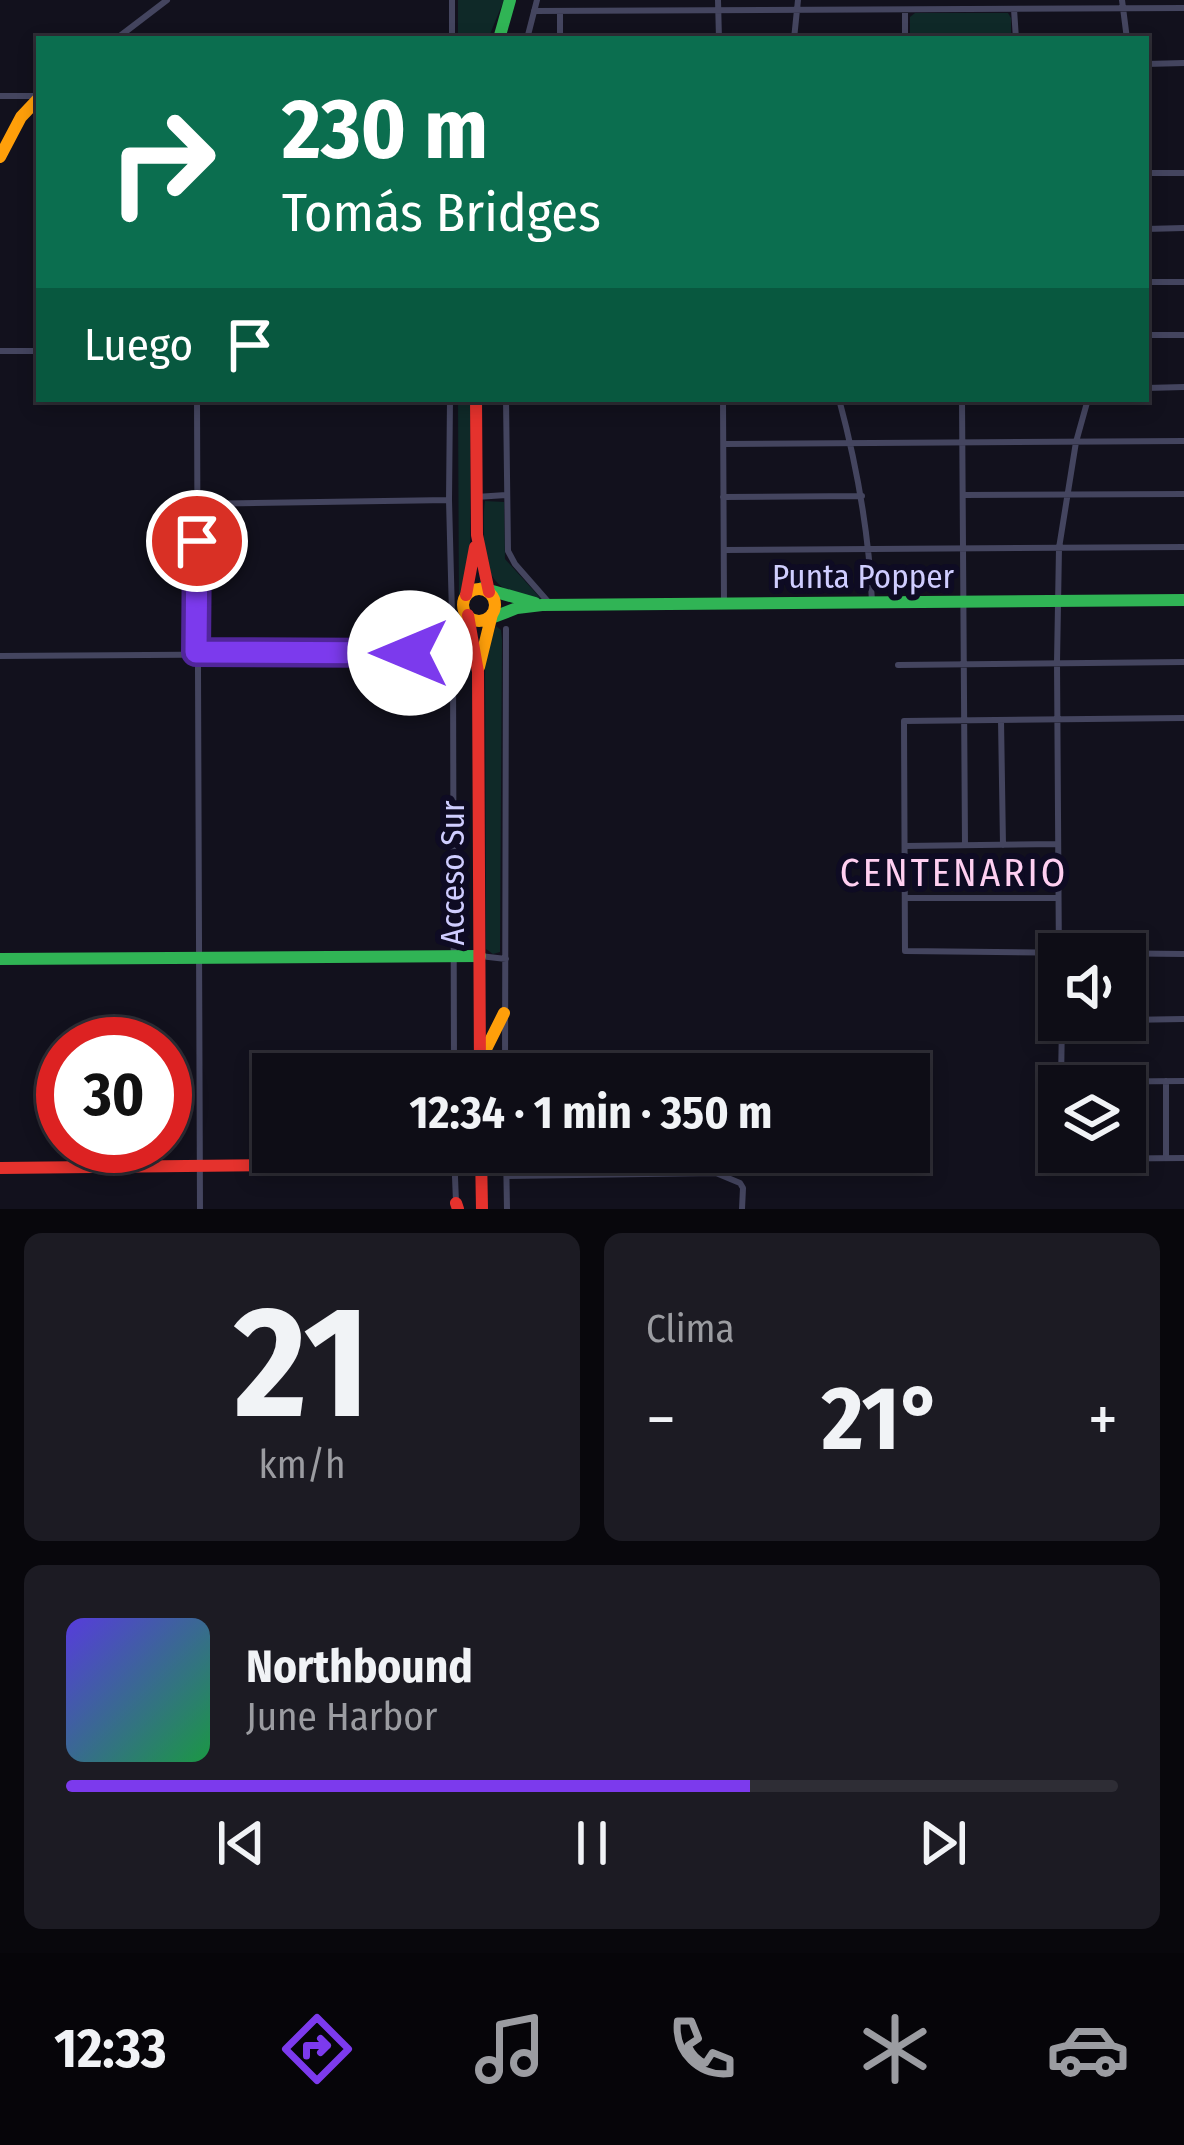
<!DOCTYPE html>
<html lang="es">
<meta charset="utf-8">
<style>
body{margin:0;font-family:"Fira Sans Condensed",sans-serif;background:#1c1b23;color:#f1f3f6;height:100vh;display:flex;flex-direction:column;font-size:45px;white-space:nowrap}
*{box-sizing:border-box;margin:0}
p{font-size:39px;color:#9b9ca1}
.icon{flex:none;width:66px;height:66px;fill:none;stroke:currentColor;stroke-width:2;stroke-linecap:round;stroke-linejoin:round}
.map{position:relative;height:1209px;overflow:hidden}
.panel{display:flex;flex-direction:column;gap:24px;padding:24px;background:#08070c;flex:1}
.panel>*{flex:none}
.banner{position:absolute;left:36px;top:36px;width:1113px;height:366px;border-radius:0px;box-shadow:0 6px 18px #0003,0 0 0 3px #2e2d35;background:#0b6e4f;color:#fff;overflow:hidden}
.buttons{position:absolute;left:1038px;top:933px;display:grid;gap:24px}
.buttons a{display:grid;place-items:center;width:108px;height:108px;border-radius:0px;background:#0e0d16;box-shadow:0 6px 18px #0003,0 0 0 3px #2e2d35;font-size:60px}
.speed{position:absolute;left:36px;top:1017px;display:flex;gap:24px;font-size:60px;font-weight:700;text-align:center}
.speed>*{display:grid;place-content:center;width:156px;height:156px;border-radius:50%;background:#0e0d16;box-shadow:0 6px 18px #0003,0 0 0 3px #2e2d35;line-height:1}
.speed .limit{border:18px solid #d22;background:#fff;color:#111}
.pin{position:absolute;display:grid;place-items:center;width:102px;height:102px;color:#fff;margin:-51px;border:6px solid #fff;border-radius:50%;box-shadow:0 3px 12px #0007}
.me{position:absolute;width:132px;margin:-66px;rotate:270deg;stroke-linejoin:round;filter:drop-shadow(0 0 9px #0008)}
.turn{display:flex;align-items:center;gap:42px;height:252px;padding:0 48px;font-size:54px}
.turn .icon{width:156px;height:156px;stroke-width:2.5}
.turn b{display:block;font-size:84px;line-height:102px}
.then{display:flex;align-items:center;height:114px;padding:0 48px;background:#0003;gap:24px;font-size:45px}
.big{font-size:90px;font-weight:700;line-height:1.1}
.panel .tile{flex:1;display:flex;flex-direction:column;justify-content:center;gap:18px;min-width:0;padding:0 42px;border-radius:18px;background:#1c1b23}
.panel .dial{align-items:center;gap:0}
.dial b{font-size:156px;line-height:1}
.song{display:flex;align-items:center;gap:36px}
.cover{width:144px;height:144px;border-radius:18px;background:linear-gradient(135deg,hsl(250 70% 55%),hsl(140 70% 35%))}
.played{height:12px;border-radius:6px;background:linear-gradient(90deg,#7c3aed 65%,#2e2d35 65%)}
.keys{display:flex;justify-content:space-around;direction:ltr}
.heat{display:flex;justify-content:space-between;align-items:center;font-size:66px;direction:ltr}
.panel .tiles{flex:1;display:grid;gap:24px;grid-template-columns:1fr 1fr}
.tile:last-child{grid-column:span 2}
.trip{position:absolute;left:252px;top:1053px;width:678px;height:120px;border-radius:0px;background:#0e0d16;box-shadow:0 6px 18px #0003,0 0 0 3px #2e2d35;font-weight:700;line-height:120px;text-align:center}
.dock{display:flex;height:192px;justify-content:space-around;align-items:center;background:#060509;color:#9b9ca1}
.dock .icon{width:84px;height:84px}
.dock .on{color:#7c3aed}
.dock b{font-size:54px;color:#f1f3f6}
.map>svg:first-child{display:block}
</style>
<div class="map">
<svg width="1184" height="1209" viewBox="0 0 1184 1209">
<rect width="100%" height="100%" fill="#12111d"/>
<!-- green -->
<path fill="#0f2928" d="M458,0H504L488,39H458Z
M915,13H1008L1011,18V39H910V17Z
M458,399H470V564L459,607Z
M485,501L504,502L505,559L543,601C502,595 484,581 484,539C484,526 483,513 485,501Z
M496,626L501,630L502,640L500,952L493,954L486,949L485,656Z"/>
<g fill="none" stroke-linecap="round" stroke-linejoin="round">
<!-- street -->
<path stroke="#44455f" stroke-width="6" d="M452,0V39
M718,0L719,39
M1122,0L1127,39
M1014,9L1016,39
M534,11L1184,8
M560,13V39
M116,39L167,0
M527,39L537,0
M794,39L798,0
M905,39V10
M1146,64L1184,63
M0,96H39
M1146,173H1184
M1146,229L1184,228
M1146,282H1184
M1146,335H1184
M0,351H39
M1146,388L1184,387
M197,399L200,1209
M450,399L449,500L453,653L454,1074
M506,399L508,551L515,564L551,605
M723,399L724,603
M839,399C857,466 869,532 872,602
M962,399L965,845
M724,444L1184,441
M963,495L1184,494
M476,497L506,495
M723,497L862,496
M198,504L449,500
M724,550L1184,547
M0,656L453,653
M898,665L1184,662
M1184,718L904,721L905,951L1184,954
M1001,720L1003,845
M905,846L1058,844
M907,898H1058
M480,956L506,959
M1059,965L1057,662L1059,548L1076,442L1088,399
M1062,1020H1096
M1125,1020L1184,1019
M505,1074L506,629
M1166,1081V1158
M1061,1082L1184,1081
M1061,1082L1062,1020
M454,1152L456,1202
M506,1152L507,1209
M1063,1152L1070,1159L1184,1158
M507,1176L716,1173L740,1183L743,1188L742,1209"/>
<!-- fast -->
<path stroke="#30b455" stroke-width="12" d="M499,39L510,0
M482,588L535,603
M486,620L517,608L542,605L1184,600
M0,959L480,956"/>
<!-- slow -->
<path stroke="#ff9f0a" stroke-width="12" d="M0,157L21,117L39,98
M463 605a16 16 0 1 1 32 0a16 16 0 1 1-32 0Z
M479,667L492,614
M483,1055L504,1013"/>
<!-- jam -->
<path stroke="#e5322d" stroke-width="12" d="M476,399L477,535L489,592
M466,595L475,547
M468,615L478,672L480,1074
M481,1152L482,1209
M0,1168L481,1163
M456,1203L458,1209"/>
</g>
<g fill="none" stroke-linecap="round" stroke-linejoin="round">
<!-- route casing -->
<g stroke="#51269a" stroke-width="30">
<path id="route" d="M197,541L196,652L410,653"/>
</g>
<!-- route -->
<use href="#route" stroke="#7c3aed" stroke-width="21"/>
</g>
<g text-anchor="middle" stroke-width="12" stroke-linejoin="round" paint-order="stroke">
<!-- street labels -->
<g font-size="33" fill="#cfcdff" stroke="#0e0b23">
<text x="863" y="588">Punta Popper</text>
<text transform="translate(452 873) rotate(-90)" y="12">Acceso Sur</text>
</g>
<!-- quarter labels -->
<g font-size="39" letter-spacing="3" fill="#ffcff1" stroke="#0e0b23">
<text x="954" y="886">CENTENARIO</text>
</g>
</g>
</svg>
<div class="buttons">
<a><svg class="icon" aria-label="sound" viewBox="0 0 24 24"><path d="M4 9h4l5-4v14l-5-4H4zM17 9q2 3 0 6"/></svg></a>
<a><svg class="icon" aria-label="layers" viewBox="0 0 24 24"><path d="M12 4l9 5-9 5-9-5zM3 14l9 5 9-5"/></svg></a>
</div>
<div class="speed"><div class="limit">30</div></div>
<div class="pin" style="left:197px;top:541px;background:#d93025"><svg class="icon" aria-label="arrive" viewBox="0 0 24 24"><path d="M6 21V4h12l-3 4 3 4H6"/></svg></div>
<svg class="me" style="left:410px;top:653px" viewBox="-20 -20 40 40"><circle r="19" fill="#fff"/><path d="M0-13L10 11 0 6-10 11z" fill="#7c3aed"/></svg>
<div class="trip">12:34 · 1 min · 350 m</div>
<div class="banner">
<div class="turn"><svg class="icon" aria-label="right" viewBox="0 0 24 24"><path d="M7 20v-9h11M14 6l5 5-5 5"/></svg><div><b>230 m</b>Tomás Bridges</div></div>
<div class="then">Luego<svg class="icon" aria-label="arrive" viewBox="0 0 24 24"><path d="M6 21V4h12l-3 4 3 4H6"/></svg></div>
</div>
</div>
<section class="panel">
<div class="tiles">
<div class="tile dial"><b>21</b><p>km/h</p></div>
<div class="tile"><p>Clima</p>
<div class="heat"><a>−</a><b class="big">21°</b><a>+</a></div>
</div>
<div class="tile">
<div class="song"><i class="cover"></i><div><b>Northbound</b><p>June Harbor</p></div></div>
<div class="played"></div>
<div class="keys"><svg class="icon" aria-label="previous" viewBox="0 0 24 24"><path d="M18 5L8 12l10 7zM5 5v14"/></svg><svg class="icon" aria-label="pause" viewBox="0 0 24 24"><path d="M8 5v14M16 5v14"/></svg><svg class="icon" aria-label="next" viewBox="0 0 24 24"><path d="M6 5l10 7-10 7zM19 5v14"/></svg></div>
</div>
</div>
</section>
<nav class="dock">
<b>12:33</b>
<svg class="icon on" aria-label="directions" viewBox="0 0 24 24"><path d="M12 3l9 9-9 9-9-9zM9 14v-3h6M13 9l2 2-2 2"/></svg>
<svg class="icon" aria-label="music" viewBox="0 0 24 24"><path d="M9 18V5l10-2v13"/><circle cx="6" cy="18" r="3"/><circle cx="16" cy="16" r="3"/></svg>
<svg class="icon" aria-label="phone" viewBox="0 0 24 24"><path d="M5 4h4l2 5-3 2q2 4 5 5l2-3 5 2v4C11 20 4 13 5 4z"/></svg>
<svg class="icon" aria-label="climate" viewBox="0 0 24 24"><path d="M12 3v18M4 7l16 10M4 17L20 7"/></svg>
<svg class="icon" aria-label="car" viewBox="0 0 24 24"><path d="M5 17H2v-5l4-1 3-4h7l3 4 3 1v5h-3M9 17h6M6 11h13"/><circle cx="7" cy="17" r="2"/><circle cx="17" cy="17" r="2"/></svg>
</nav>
